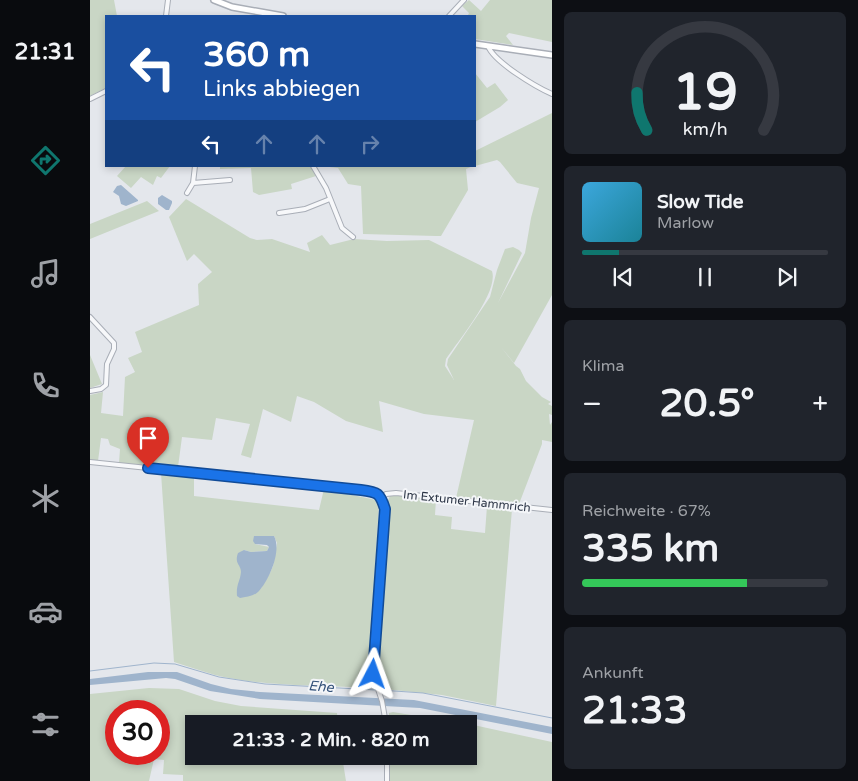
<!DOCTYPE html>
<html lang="de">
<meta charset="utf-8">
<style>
body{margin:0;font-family:"Varela Round",sans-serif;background:#20242c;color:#f1f3f6;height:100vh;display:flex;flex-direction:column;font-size:19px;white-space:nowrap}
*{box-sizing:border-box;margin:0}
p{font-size:16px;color:#9ea1a6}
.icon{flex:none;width:28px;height:28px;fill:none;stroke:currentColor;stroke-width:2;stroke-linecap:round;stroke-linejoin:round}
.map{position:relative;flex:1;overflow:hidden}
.side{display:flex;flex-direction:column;gap:12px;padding:12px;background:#0d0f14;width:306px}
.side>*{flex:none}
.hud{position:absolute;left:15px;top:15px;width:371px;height:152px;border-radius:0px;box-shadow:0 2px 8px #0003;background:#1a4fa0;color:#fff;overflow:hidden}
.speed{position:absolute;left:15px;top:700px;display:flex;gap:10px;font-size:25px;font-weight:700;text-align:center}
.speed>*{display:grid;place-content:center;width:65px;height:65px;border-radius:50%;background:#171b24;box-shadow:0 2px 8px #0003;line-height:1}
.speed .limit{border:8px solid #d22;background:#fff;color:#111}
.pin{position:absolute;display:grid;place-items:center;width:42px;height:42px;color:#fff;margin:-51px -21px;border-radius:50% 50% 50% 0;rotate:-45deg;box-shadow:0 0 5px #0007}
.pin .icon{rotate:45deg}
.me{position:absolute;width:55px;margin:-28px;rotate:4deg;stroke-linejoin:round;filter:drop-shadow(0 0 4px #0008)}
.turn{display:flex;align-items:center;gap:18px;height:105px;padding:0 15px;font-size:22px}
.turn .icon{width:65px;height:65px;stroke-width:2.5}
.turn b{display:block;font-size:35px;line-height:42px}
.lanes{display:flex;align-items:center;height:48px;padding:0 15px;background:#0003;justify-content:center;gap:25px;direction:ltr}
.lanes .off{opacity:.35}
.big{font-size:38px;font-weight:700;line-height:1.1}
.side .card{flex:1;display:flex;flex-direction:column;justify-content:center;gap:8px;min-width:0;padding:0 18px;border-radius:8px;background:#20242c}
.side .dial{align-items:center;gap:0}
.dial svg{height:130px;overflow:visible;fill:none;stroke:#363941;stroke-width:7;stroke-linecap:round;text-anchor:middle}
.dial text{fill:#f1f3f6;stroke:none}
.song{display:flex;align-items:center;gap:15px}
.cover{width:60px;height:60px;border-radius:8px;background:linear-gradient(135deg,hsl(200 70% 55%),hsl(190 70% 35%))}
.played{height:5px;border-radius:2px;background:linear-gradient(90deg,#0f766e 15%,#363941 15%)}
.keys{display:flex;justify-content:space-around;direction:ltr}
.heat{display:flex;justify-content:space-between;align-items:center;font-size:28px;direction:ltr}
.charge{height:8px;border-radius:4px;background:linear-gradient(90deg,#34c759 67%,#363941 0)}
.trip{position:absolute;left:95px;top:715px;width:292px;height:50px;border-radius:0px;background:#171b24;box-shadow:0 2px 8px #0003;font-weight:700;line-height:50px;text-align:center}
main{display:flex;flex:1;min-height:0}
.dock{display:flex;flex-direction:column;width:90px;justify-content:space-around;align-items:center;background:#090b0e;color:#9ea1a6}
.dock .icon{width:35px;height:35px}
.dock .selected{color:#0f766e}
.dock b{font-size:22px;color:#f1f3f6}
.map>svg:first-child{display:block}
</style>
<main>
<nav class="dock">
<b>21:31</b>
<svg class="icon selected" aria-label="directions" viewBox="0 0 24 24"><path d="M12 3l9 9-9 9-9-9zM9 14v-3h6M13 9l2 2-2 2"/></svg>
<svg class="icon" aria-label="music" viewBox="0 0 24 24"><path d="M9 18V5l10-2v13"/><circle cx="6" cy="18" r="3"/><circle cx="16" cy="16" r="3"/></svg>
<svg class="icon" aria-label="phone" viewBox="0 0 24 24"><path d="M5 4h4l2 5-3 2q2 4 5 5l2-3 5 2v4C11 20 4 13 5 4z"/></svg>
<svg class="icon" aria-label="climate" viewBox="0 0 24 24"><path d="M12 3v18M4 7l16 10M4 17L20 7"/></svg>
<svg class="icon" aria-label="car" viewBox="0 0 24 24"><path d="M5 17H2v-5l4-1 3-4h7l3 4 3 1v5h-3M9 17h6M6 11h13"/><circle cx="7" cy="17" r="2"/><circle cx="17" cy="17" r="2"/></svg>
<svg class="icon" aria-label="filters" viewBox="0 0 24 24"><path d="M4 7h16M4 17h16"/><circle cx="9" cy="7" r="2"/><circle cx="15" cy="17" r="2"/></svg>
</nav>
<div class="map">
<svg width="462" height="781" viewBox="0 0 462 781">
<rect width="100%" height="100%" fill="#e4e7ec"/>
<!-- green -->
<path fill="#c9d6c5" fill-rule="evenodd" d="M0,0H24L27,16H16V88L0,96Z
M379,0L391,11L400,0H462V42L419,33L416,36L423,45L385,39V16L378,15L379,13L372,6Z
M385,73L397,88L405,83L418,100L410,107L385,122Z
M462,113V295L424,363L411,347L426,366L430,369L436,381L452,397L461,402L458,404L462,406V415L459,414L460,425L462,422V442L452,440V444L429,504L366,498L384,420L334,414L289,401L293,432L256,421L224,402L207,396L201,422L173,409L161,458L151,455L160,424L126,418L122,440L92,437L88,467L29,463L30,449L20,445L18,439L11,438L8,461L0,460V395L13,392L11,413L33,416L35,377L45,372L38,358L52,352L45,332L109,305L108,284L122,272L104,254L97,261L79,217L96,199L160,238L167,240L182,239L220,252L217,243L232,235L240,245L264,239L297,241L339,240L402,271C409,292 369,340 356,359L355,366L364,380L357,365L358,359L400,297L407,270L415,249L423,247L429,250L432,253L408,303L435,253L441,218L449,188L427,183L410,162L407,160L385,166V151Z
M36,166H80L71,178L67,176L63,185L51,177L41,188L27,176Z
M130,166H220L226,176L201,184L202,189L169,195L163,192L161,168L130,169Z
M231,166H383L376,169L378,190L351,236H346L273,234L271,186L258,184L248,168Z
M57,201L69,211L0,239V224Z
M0,355L12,384L0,388Z
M71,473L104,475V496L229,510L234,489L286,500L289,504L279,671L283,688C233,685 174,687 125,675C111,671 97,666 84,662ZM164,536H184L187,543L183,566L180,573L171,588L151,573L154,550L161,552L177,551L179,547L165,544Z
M305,495L346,499L345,515L362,517L361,529L395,533L397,506L422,509L406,706L352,695L294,689C288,686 287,679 285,674L296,504L300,496Z
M59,688L89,689L125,701L151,706L247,713L248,724H104V756H252L256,781H93V775L73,774L74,760L64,759L59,781H0V694ZM26,711H69V754H26Z
M303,712L375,724H299V713Z
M379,724L462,742V781H300V756H379Z"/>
<!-- water -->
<path fill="#9fb4cc" d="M31,185L48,200V201L36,206L31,204L29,196L23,192L27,186Z
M72,195L82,201V203L79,210H76L68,204V198Z
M164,536H184C192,551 179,580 169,591C165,596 156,597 150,598L147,596C146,584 150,582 151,572C151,564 144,564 148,553L154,550L161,552L177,551L179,547L177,545L165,544L163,541Z
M58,672H87L121,684L141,689L170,692L324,700L462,727V734L330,708L170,699L120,691L85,679L76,678L0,685V679Z"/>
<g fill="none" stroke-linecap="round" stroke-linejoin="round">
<!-- stream -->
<path stroke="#9fb4cc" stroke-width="1" d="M0,671L64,663L85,664L129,677L175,684L286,690
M290,690L333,693L462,718"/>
<!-- minor casing -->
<g stroke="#a9aeb7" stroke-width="6">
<path id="minor" d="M76,16L78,0
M359,16L374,0
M398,46C404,62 446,87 462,94
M0,99L16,91
M223,166L236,188L252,228L263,237
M103,183L140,180
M97,193L103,183L105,166
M189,213L215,209L240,199
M0,317L24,343V349L17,364L16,385L11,389L0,391
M0,462L271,490C288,492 290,493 295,509L283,674L292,701L296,724
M292,499L296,494L306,493L462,510
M297,756V781"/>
</g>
<!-- secondary casing -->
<g stroke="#a9aeb7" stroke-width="8">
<path id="secondary" d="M124,0L142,7L193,16
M385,44L462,55"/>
</g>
<!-- minor -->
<use href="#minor" stroke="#f7f8fa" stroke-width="4"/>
<!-- secondary -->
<use href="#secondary" stroke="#fff" stroke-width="5"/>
</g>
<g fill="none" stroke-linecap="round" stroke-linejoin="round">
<!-- route casing -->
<g stroke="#114b97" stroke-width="12">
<path id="route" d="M58,468L271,490C288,492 290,493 295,509L283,674"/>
</g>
<!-- route -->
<use href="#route" stroke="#1a73e8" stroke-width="9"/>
</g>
<g text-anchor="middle" stroke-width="4" stroke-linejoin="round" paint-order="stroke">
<!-- street labels -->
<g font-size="12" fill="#2b3445" stroke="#f4f6f9">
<text transform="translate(377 501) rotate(6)" y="4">Im Extumer Hammrich</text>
</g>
<!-- water labels -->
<g font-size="14" font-style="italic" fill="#34527a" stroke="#f4f6f9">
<text transform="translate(231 686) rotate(5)" y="5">Ehe</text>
</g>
</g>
</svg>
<div class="speed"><div class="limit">30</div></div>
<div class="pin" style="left:58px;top:468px;background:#d93025"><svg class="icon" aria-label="arrive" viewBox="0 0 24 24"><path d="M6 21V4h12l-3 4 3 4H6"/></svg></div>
<svg class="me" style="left:283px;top:674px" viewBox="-20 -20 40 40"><path d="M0-17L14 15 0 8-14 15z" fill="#1a73e8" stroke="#fff" stroke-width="4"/></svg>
<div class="trip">21:33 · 2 Min. · 820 m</div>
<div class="hud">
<div class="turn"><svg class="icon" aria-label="left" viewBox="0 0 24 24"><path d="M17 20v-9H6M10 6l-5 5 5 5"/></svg><div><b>360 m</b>Links abbiegen</div></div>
<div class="lanes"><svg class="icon" aria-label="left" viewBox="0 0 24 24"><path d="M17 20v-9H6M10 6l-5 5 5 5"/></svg><svg class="icon off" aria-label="ahead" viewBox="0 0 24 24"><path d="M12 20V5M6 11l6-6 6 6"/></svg><svg class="icon off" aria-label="ahead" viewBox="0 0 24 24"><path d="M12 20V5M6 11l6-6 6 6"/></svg><svg class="icon off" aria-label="right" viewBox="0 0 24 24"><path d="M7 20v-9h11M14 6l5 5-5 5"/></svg></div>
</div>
</div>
<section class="side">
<div class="card dial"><svg viewBox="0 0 100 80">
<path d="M14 69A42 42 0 1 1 86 69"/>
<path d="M14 69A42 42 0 0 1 8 46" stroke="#0f766e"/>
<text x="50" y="56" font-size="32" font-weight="700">19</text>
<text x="50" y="72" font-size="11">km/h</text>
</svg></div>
<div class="card">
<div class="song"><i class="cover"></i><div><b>Slow Tide</b><p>Marlow</p></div></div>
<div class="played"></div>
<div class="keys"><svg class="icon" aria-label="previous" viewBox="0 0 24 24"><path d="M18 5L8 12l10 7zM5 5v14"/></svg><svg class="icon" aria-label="pause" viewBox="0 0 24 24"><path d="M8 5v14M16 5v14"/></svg><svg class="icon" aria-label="next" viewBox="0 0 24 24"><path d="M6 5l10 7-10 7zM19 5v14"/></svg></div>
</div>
<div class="card"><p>Klima</p>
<div class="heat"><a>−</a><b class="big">20.5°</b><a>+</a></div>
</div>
<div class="card"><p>Reichweite · 67%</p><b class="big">335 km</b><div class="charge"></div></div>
<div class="card"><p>Ankunft</p><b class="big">21:33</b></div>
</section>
</main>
